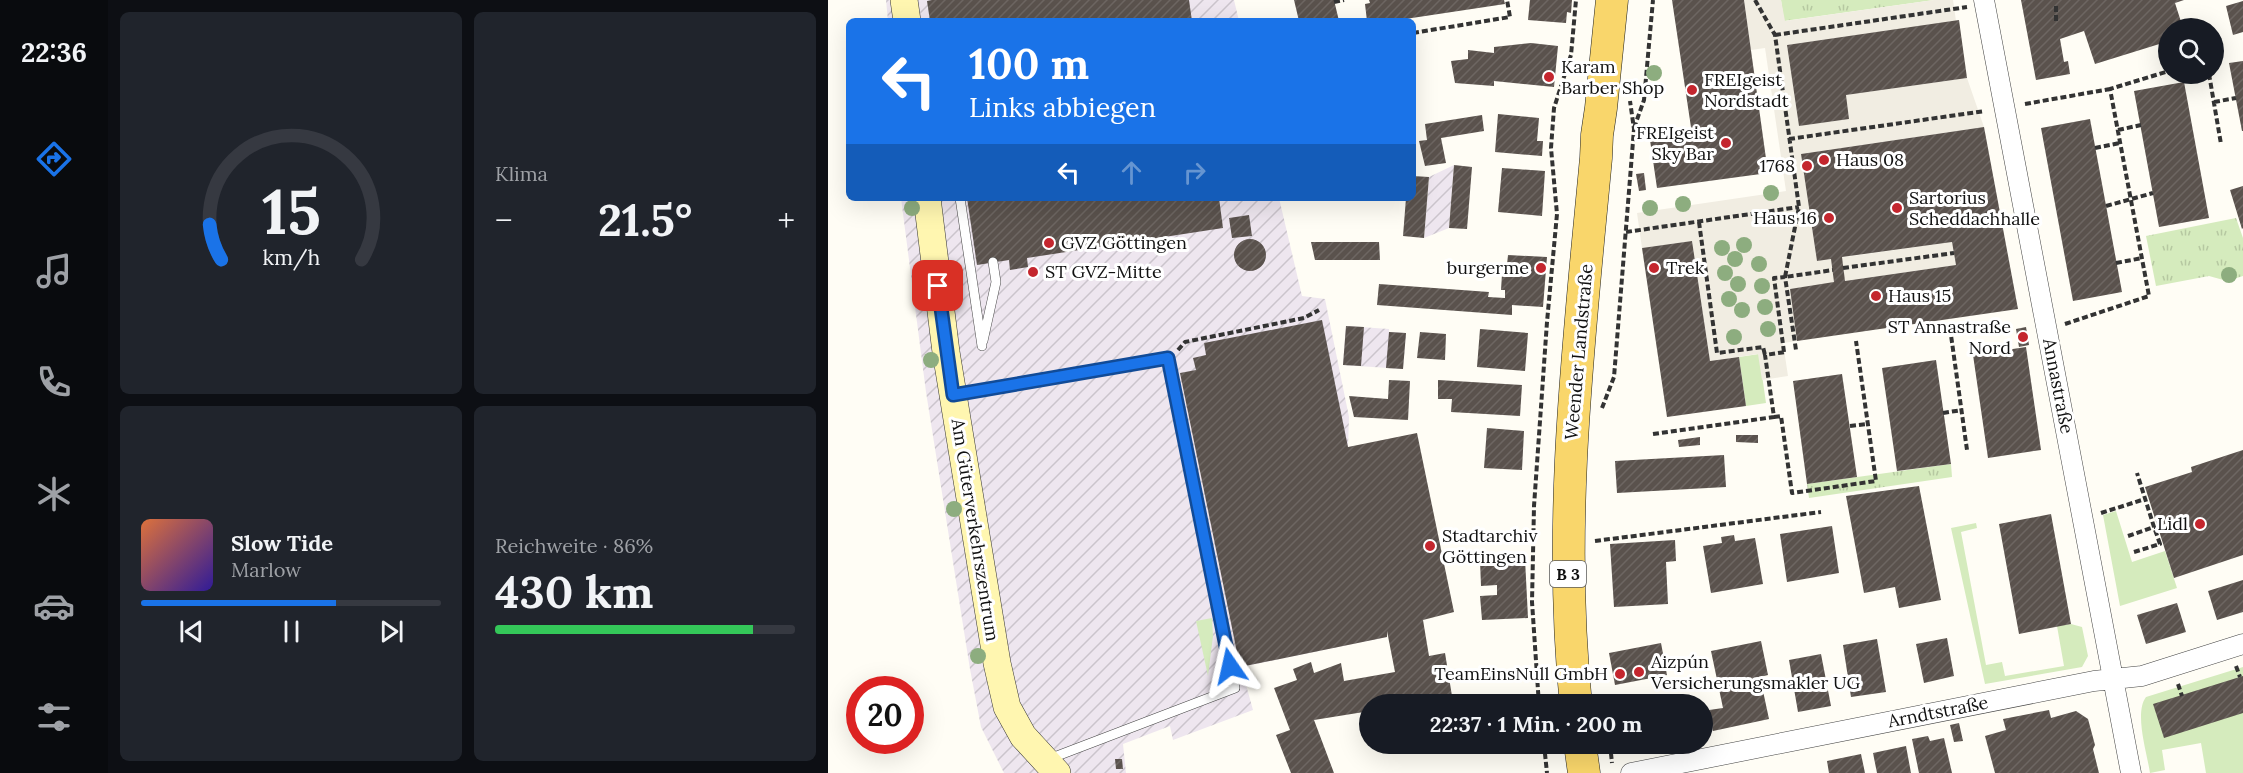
<!DOCTYPE html>
<html lang="de">
<meta charset="utf-8">
<style>
body{margin:0;font-family:Lora,serif;background:#20242c;color:#f1f3f6;height:100vh;display:flex;flex-direction:column;font-size:22px;white-space:nowrap}
*{box-sizing:border-box;margin:0}
p{font-size:20px;color:#9ea1a6}
.icon{flex:none;width:33px;height:33px;fill:none;stroke:currentColor;stroke-width:2;stroke-linecap:round;stroke-linejoin:round}
.map{position:relative;flex:1;overflow:hidden}
.panel{display:flex;flex-direction:column;gap:12px;padding:12px;background:#0d0f14;width:720px}
.panel>*{flex:none}
.guide{position:absolute;left:18px;top:18px;width:570px;height:183px;border-radius:9px;box-shadow:0 6px 24px #0002;background:#1a73e8;color:#fff;overflow:hidden}
.fabs{position:absolute;left:1330px;top:18px;display:grid;gap:12px}
.fabs a{display:grid;place-items:center;width:66px;height:66px;border-radius:50%;background:#171b24;box-shadow:0 6px 24px #0002;font-size:30px}
.speed{position:absolute;left:18px;top:676px;display:flex;gap:12px;font-size:30px;font-weight:700;text-align:center}
.speed>*{display:grid;place-content:center;width:78px;height:78px;border-radius:50%;background:#171b24;box-shadow:0 6px 24px #0002;line-height:1}
.speed .limit{border:9px solid #d22;background:#fff;color:#111}
.pin{position:absolute;display:grid;place-items:center;width:51px;height:51px;color:#fff;margin:-26px;border-radius:12px;box-shadow:0 3px 9px #0006}
.me{position:absolute;width:66px;margin:-33px;rotate:349deg;stroke-linejoin:round;filter:drop-shadow(0 0 4px #0008)}
.turn{display:flex;align-items:center;gap:21px;height:126px;padding:0 24px;font-size:27px}
.turn .icon{width:78px;height:78px;stroke-width:2.5}
.turn b{display:block;font-size:42px;line-height:51px}
.lanes{display:flex;align-items:center;height:57px;padding:0 24px;background:#0003;justify-content:center;gap:30px;direction:ltr}
.lanes .off{opacity:.35}
.big{font-size:45px;font-weight:700;line-height:1.1}
.panel .card{flex:1;display:flex;flex-direction:column;justify-content:center;gap:9px;min-width:0;padding:0 21px;border-radius:9px;background:#20242c}
.panel .dial{align-items:center;gap:0}
.dial svg{height:156px;overflow:visible;fill:none;stroke:#363941;stroke-width:7;stroke-linecap:round;text-anchor:middle}
.dial text{fill:#f1f3f6;stroke:none}
.song{display:flex;align-items:center;gap:18px}
.cover{width:72px;height:72px;border-radius:9px;background:linear-gradient(135deg,hsl(20 70% 55%),hsl(250 70% 35%))}
.played{height:6px;border-radius:3px;background:linear-gradient(90deg,#1a73e8 65%,#363941 65%)}
.keys{display:flex;justify-content:space-around;direction:ltr}
.heat{display:flex;justify-content:space-between;align-items:center;font-size:33px;direction:ltr}
.charge{height:9px;border-radius:4px;background:linear-gradient(90deg,#34c759 86%,#363941 0)}
.panel .tiles{flex:1;display:grid;gap:12px;grid-template-columns:repeat(2,1fr)}
.trip{position:absolute;left:531px;top:694px;width:354px;height:60px;border-radius:30px;background:#171b24;box-shadow:0 6px 24px #0002;font-weight:700;line-height:60px;text-align:center}
main{display:flex;flex:1;min-height:0}
.tabs{display:flex;flex-direction:column;width:108px;justify-content:space-around;align-items:center;background:#090b0e;color:#9ea1a6}
.tabs .icon{width:42px;height:42px}
.tabs .selected{color:#1a73e8}
.tabs b{font-size:27px;color:#f1f3f6}
.map>svg:first-child{display:block}
</style>
<main>
<nav class="tabs">
<b>22:36</b>
<svg class="icon selected" aria-label="directions" viewBox="0 0 24 24"><path d="M12 3l9 9-9 9-9-9zM9 14v-3h6M13 9l2 2-2 2"/></svg>
<svg class="icon" aria-label="music" viewBox="0 0 24 24"><path d="M9 18V5l10-2v13"/><circle cx="6" cy="18" r="3"/><circle cx="16" cy="16" r="3"/></svg>
<svg class="icon" aria-label="phone" viewBox="0 0 24 24"><path d="M5 4h4l2 5-3 2q2 4 5 5l2-3 5 2v4C11 20 4 13 5 4z"/></svg>
<svg class="icon" aria-label="climate" viewBox="0 0 24 24"><path d="M12 3v18M4 7l16 10M4 17L20 7"/></svg>
<svg class="icon" aria-label="car" viewBox="0 0 24 24"><path d="M5 17H2v-5l4-1 3-4h7l3 4 3 1v5h-3M9 17h6M6 11h13"/><circle cx="7" cy="17" r="2"/><circle cx="17" cy="17" r="2"/></svg>
<svg class="icon" aria-label="filters" viewBox="0 0 24 24"><path d="M4 7h16M4 17h16"/><circle cx="9" cy="7" r="2"/><circle cx="15" cy="17" r="2"/></svg>
</nav>
<section class="panel">
<div class="tiles">
<div class="card dial"><svg viewBox="0 0 100 80">
<path d="M14 69A42 42 0 1 1 86 69"/>
<path d="M14 69A42 42 0 0 1 8 51" stroke="#1a73e8"/>
<text x="50" y="56" font-size="32" font-weight="700">15</text>
<text x="50" y="72" font-size="11">km/h</text>
</svg></div>
<div class="card"><p>Klima</p>
<div class="heat"><a>−</a><b class="big">21.5°</b><a>+</a></div>
</div>
<div class="card">
<div class="song"><i class="cover"></i><div><b>Slow Tide</b><p>Marlow</p></div></div>
<div class="played"></div>
<div class="keys"><svg class="icon" aria-label="previous" viewBox="0 0 24 24"><path d="M18 5L8 12l10 7zM5 5v14"/></svg><svg class="icon" aria-label="pause" viewBox="0 0 24 24"><path d="M8 5v14M16 5v14"/></svg><svg class="icon" aria-label="next" viewBox="0 0 24 24"><path d="M6 5l10 7-10 7zM19 5v14"/></svg></div>
</div>
<div class="card"><p>Reichweite · 86%</p><b class="big">430 km</b><div class="charge"></div></div>
</div>
</section>
<div class="map">
<svg width="1415" height="773" viewBox="0 0 1415 773">
<defs>
<pattern id="industrial-furrows" width="10" height="10" patternUnits="userSpaceOnUse" patternTransform="scale(1.5)"><rect width="10" height="10" fill="#eee6ef"/><path d="M-1 1l2-2M0 10L10 0M9 11l2-2" fill="none" stroke="#cbc4cc"/></pattern>
<pattern id="park-tufts" width="24" height="20" patternUnits="userSpaceOnUse" patternTransform="scale(1.5)"><rect width="24" height="20" fill="#d5ebbd"/><path d="M3 7l-1-3M5 7V3M7 7l1-3M15 17l-1-3M17 17v-4M19 17l1-3" fill="none" stroke="#b6c8a1"/></pattern>
<pattern id="building-hatch" width="6" height="6" patternUnits="userSpaceOnUse" patternTransform="scale(1.5)"><rect width="6" height="6" fill="#5a524d"/><path d="M-1 1l2-2M0 6l6-6M5 7l2-2" fill="none" stroke="#6d6662"/></pattern>
</defs>
<rect width="100%" height="100%" fill="#fffdf5"/>
<!-- industrial -->
<path fill="url(#industrial-furrows)" d="M58,0H406L411,21H60Z
M626,165L621,228L596,238L601,177Z
M73,198H451L474,296L497,299L521,417L520,447L559,637L413,667L425,710L345,740L342,726L295,744L298,773H176L153,727L142,669L98,392Z
M518,326L561,329V332L578,333L575,369L515,365Z"/>
<!-- grass -->
<path fill="#d5ebbd" d="M931,354L938,403L918,406L911,357Z
M1288,511L1304,562L1337,551L1349,588L1292,606L1275,515Z
M1148,523L1149,528L1133,532L1158,665L1174,662L1177,676L1236,666L1229,626L1243,624L1254,627L1260,656L1254,667L1157,684L1123,528Z
M384,618L385,636L380,676L368,621Z
M1415,667V773H1378L1373,743L1334,750L1337,770L1322,773C1319,753 1306,713 1318,697Z"/>
<!-- park -->
<path fill="url(#park-tufts)" d="M953,0H1106L956,21Z
M1408,218L1415,238V276L1399,281L1381,276L1328,286L1318,236Z
M1123,464L1124,477L981,498L979,484Z"/>
<!-- plaza -->
<path fill="#f1ede2" d="M916,0H953L957,21L1106,0H1125L1128,21L959,45L971,126L1021,119L1018,95L1139,78L1156,127L973,154L989,261L1124,242L1128,265L962,289L969,341L955,343L960,376L934,380L930,354L882,361L864,241L814,248L809,213L958,191L937,48L923,50Z"/>
<!-- building -->
<path fill="url(#building-hatch)" fill-rule="evenodd" d="M104,0H361L364,21H102L99,1Z
M466,0H506L511,21H471Z
M541,0H676L677,4L564,21H539L537,4L542,3Z
M702,0H744L743,13L739,12L738,23L700,20Z
M844,0H916L940,173L829,188L822,140L864,134Z
M1193,0H1356L1347,3L1355,28H1341V41L1267,64L1256,31L1232,39L1236,62L1240,61L1242,74L1208,80Z
M1415,1V32L1405,35L1398,6Z
M1131,20L1139,78L1018,95L1021,119L971,126L959,45Z
M703,43L730,46L726,87L666,81V86L627,83L623,61L640,59V50L666,53V47Z
M1415,61V131H1414L1401,63Z
M1356,82L1381,218L1331,227L1306,91Z
M670,114L711,118L709,141H715L714,156L667,152Z
M654,115L656,131L613,138L618,163L597,166L591,141L599,140L597,124Z
M1262,119L1294,292L1245,301L1213,128Z
M1156,127L1190,309L969,341L962,289L1006,282L1003,259L989,261L973,154ZM1124,242L1128,265L1017,281L1014,257Z
M626,165L644,167L639,229L621,228Z
M674,168L717,171L714,216L670,212Z
M816,173L818,190L811,191L808,174Z
M585,176L601,177L596,238L575,236L578,198H585Z
M1415,186V228L1414,229L1402,190Z
M139,198H391L395,228L199,258L200,267L182,270L181,260L149,265Z
M421,215L424,236L404,238L401,218Z
M406 255a16 16 0 1 1 32 0a16 16 0 1 1-32 0Z
M864,241L882,361L911,357L918,406L839,417L814,248Z
M483,242H551L552,260H487Z
M680,255L719,257L715,307L684,305V315L549,305L551,284L661,292L660,297L677,298V290H673L674,274H678Z
M201,268H207L209,276L202,277Z
M494,320L520,447L589,433L626,612L595,620L601,656L617,653L624,696L575,705H542V711L486,720L506,773H463L448,735L462,730L446,688L469,680L465,669L483,662L486,673L513,663L516,681L567,672L559,631V637L412,667L352,373L368,370L365,358L378,355L376,343Z
M518,326L536,327L533,366L515,365Z
M1198,327L1201,345L1191,347L1188,329Z
M652,329L700,333L697,371L649,367Z
M561,332L578,333L575,369L558,368Z
M592,332L618,334L617,360L589,358Z
M1198,347L1213,450L1160,458L1145,355Z
M1108,360L1123,464L1069,471L1054,368Z
M1014,374L1029,477L979,484L965,381Z
M561,380L582,381L580,420L526,417L521,396L560,399Z
M610,380L694,385L692,416L623,412L624,399H610Z
M659,428L696,431L694,470L656,468Z
M908,435H930V443L908,442Z
M872,437V445L851,447L850,440Z
M1415,450V555L1346,578L1317,487L1364,472L1363,467Z
M896,455L898,487L789,493L787,461Z
M1091,486L1113,600L1071,608L1067,587L1036,593L1018,496Z
M1223,514L1243,624L1191,634L1171,524Z
M1004,526L1011,573L959,582L952,534Z
M906,535L907,541L927,538L935,584L883,593L875,546L894,543L893,537Z
M847,540L848,561L838,562L840,604L786,607L782,544Z
M697,559L700,618L654,620L652,596L669,595V585L653,586L652,561Z
M1415,580V612L1389,620L1380,591Z
M1349,603L1358,632L1318,644L1309,615Z
M1119,638L1126,676L1096,683L1088,644Z
M1049,639L1058,692L1023,697L1015,645Z
M933,641L940,675L932,677L941,719L885,731L881,710L895,708L883,651Z
M833,643L839,675L787,685L781,653Z
M993,654L1003,706L970,712L961,660Z
M1415,676V713L1336,738L1325,704Z
M826,698L827,705H796V704Z
M1221,710L1223,718L1248,711L1260,719L1267,745L1265,749L1271,773H1167L1157,736L1178,730L1175,719Z
M1131,723L1135,741L1126,742L1122,725Z
M1100,736L1102,741L1116,738L1124,773H1091L1084,739Z
M791,744H806L807,745L792,748Z
M1078,746L1083,773H1049L1045,753Z
M1033,754L1037,773H1001L999,761Z
M287,759H294L295,769H288Z"/>
<g fill="none" stroke-linecap="round" stroke-linejoin="round">
<!-- lane casing -->
<g stroke="#444" stroke-width="10">
<path id="lane" d="M132,198L154,346
M155,341L168,282L165,262
M127,395L340,358L407,688L221,759"/>
</g>
<!-- street casing -->
<g stroke="#444" stroke-width="21">
<path id="street" d="M1156,0L1303,773
M803,773L1266,681L1314,676L1415,644"/>
</g>
<!-- secondary casing -->
<g stroke="#333" stroke-width="28">
<path id="secondary" d="M76,0L79,21
M99,198L118,352L169,663L179,707L195,736L229,773"/>
</g>
<!-- primary casing -->
<g stroke="#222" stroke-width="33">
<path id="primary" d="M748,705C729,522 751,340 768,158L769,135L773,108L784,0
M752,744L756,773"/>
</g>
<!-- path -->
<path stroke="#333" stroke-width="4" stroke-dasharray="6 3" stroke-linecap="butt" d="M927,0L947,35L971,207L957,277L1005,270
M506,2L516,0
M1228,21V5
M585,33L682,17L679,0
M947,35L1139,7
M1381,74L1393,144
M1386,102L1408,98
M1197,104L1282,89
M806,128L816,100L825,0
M1290,130L1313,125
M961,139L1157,111
M1267,148L1292,143
M1278,206L1325,193
M871,222L889,353L935,347L937,355
M798,232L971,207
M1288,263L1314,258
M1015,268L1126,253
M1237,324L1321,296L1282,89L1341,71
M1122,328L1139,450
M350,350L357,342L476,318L491,310
M956,352L946,278L957,277L968,350
M774,408L786,377L806,129L802,101
M1115,413L1134,410
M946,417L953,416L964,493L1048,481L1028,341
M1022,426L1040,424
M825,434L946,417L937,355L957,352
M1273,513L1317,499
M1300,536L1326,527L1309,473
M767,541L993,512
M1306,552L1332,544L1326,527
M1408,666L1412,677
M1350,684L1354,696
M711,705L704,602L706,506L719,322L729,214L723,148L726,108L743,55L748,0
M716,744L719,773
M782,744L784,763"/>
<!-- lane -->
<use href="#lane" stroke="#fff" stroke-width="9"/>
<!-- street -->
<use href="#street" stroke="#fff" stroke-width="20"/>
<!-- secondary -->
<use href="#secondary" stroke="#fff6b0" stroke-width="27"/>
<!-- primary -->
<use href="#primary" stroke="#f9d66b" stroke-width="32"/>
</g>
<!-- trees -->
<g fill="#8dad7f">
<circle cx="826" cy="73" r="8"/>
<circle cx="943" cy="193" r="8"/>
<circle cx="855" cy="204" r="8"/>
<circle cx="84" cy="208" r="8"/>
<circle cx="822" cy="208" r="8"/>
<circle cx="916" cy="245" r="8"/>
<circle cx="894" cy="248" r="8"/>
<circle cx="907" cy="259" r="8"/>
<circle cx="931" cy="264" r="8"/>
<circle cx="897" cy="273" r="8"/>
<circle cx="1401" cy="275" r="8"/>
<circle cx="910" cy="284" r="8"/>
<circle cx="934" cy="286" r="8"/>
<circle cx="901" cy="299" r="8"/>
<circle cx="937" cy="307" r="8"/>
<circle cx="914" cy="310" r="8"/>
<circle cx="940" cy="329" r="8"/>
<circle cx="906" cy="337" r="8"/>
<circle cx="103" cy="360" r="8"/>
<circle cx="126" cy="509" r="8"/>
<circle cx="150" cy="656" r="8"/>
</g>
<g fill="none" stroke-linecap="round" stroke-linejoin="round">
<!-- route casing -->
<g stroke="#114b97" stroke-width="15">
<path id="route" d="M110,286L125,395L340,358L402,666"/>
</g>
<!-- route -->
<use href="#route" stroke="#1a73e8" stroke-width="10"/>
</g>
<!-- markers -->
<g fill="#c4262e" stroke="#fff" stroke-width="2">
<circle cx="721" cy="77" r="6"/>
<circle cx="864" cy="90" r="6"/>
<circle cx="898" cy="143" r="6"/>
<circle cx="996" cy="160" r="6"/>
<circle cx="979" cy="166" r="6"/>
<circle cx="1069" cy="208" r="6"/>
<circle cx="1001" cy="218" r="6"/>
<circle cx="221" cy="243" r="6"/>
<circle cx="713" cy="268" r="6"/>
<circle cx="826" cy="268" r="6"/>
<circle cx="205" cy="272" r="6"/>
<circle cx="1048" cy="296" r="6"/>
<circle cx="1195" cy="337" r="6"/>
<circle cx="1372" cy="524" r="6"/>
<circle cx="602" cy="546" r="6"/>
<circle cx="811" cy="672" r="6"/>
<circle cx="792" cy="674" r="6"/>
</g>
<g text-anchor="middle" stroke-width="6" stroke-linejoin="round" paint-order="stroke">
<!-- shield labels -->
<rect fill="#fff" stroke="#585858" stroke-width="1.5" x="722" y="561" width="36" height="26" rx="4.5"/>
<g font-size="16" font-weight="bold" fill="#111">
<text x="740" y="580">B 3</text>
</g>
<!-- poi labels -->
<g font-size="18" fill="#111" stroke="#fff" text-anchor="start">
<text x="733" y="73">Karam<tspan x="733" dy="21">Barber Shop</tspan></text>
<text x="876" y="86">FREIgeist<tspan x="876" dy="21">Nordstadt</tspan></text>
<text x="886" y="139" text-anchor="end">FREIgeist<tspan x="886" dy="21">Sky Bar</tspan></text>
<text x="1008" y="166">Haus 08</text>
<text x="967" y="172" text-anchor="end">1768</text>
<text x="1081" y="204">Sartorius<tspan x="1081" dy="21">Scheddachhalle</tspan></text>
<text x="989" y="224" text-anchor="end">Haus 16</text>
<text x="233" y="249">GVZ Göttingen</text>
<text x="701" y="274" text-anchor="end">burgerme</text>
<text x="838" y="274">Trek</text>
<text x="217" y="278">ST GVZ-Mitte</text>
<text x="1060" y="302">Haus 15</text>
<text x="1183" y="333" text-anchor="end">ST Annastraße<tspan x="1183" dy="21">Nord</tspan></text>
<text x="1360" y="530" text-anchor="end">Lidl</text>
<text x="614" y="542">Stadtarchiv<tspan x="614" dy="21">Göttingen</tspan></text>
<text x="823" y="668">Aizpún<tspan x="823" dy="21">Versicherungsmakler UG</tspan></text>
<text x="780" y="680" text-anchor="end">TeamEinsNull GmbH</text>
</g>
<!-- street labels -->
<g font-size="18" fill="#111" stroke="#fff">
<text transform="translate(751 352) rotate(-85)" y="6">Weender Landstraße</text>
<text transform="translate(1230 386) rotate(79)" y="6">Annastraße</text>
<text transform="translate(147 530) rotate(81)" y="6">Am Güterverkehrszentrum</text>
<text transform="translate(1110 712) rotate(-11)" y="6">Arndtstraße</text>
</g>
</g>
</svg>
<div class="fabs">
<a><svg class="icon" aria-label="search" viewBox="0 0 24 24"><circle cx="10" cy="10" r="6"/><path d="M15 15l6 6"/></svg></a>
</div>
<div class="speed"><div class="limit">20</div></div>
<div class="pin" style="left:110px;top:286px;background:#d93025"><svg class="icon" aria-label="arrive" viewBox="0 0 24 24"><path d="M6 21V4h12l-3 4 3 4H6"/></svg></div>
<svg class="me" style="left:402px;top:666px" viewBox="-20 -20 40 40"><path d="M0-17L14 15 0 8-14 15z" fill="#1a73e8" stroke="#fff" stroke-width="4"/></svg>
<div class="trip">22:37 · 1 Min. · 200 m</div>
<div class="guide">
<div class="turn"><svg class="icon" aria-label="left" viewBox="0 0 24 24"><path d="M17 20v-9H6M10 6l-5 5 5 5"/></svg><div><b>100 m</b>Links abbiegen</div></div>
<div class="lanes"><svg class="icon" aria-label="left" viewBox="0 0 24 24"><path d="M17 20v-9H6M10 6l-5 5 5 5"/></svg><svg class="icon off" aria-label="ahead" viewBox="0 0 24 24"><path d="M12 20V5M6 11l6-6 6 6"/></svg><svg class="icon off" aria-label="right" viewBox="0 0 24 24"><path d="M7 20v-9h11M14 6l5 5-5 5"/></svg></div>
</div>
</div>
</main>
